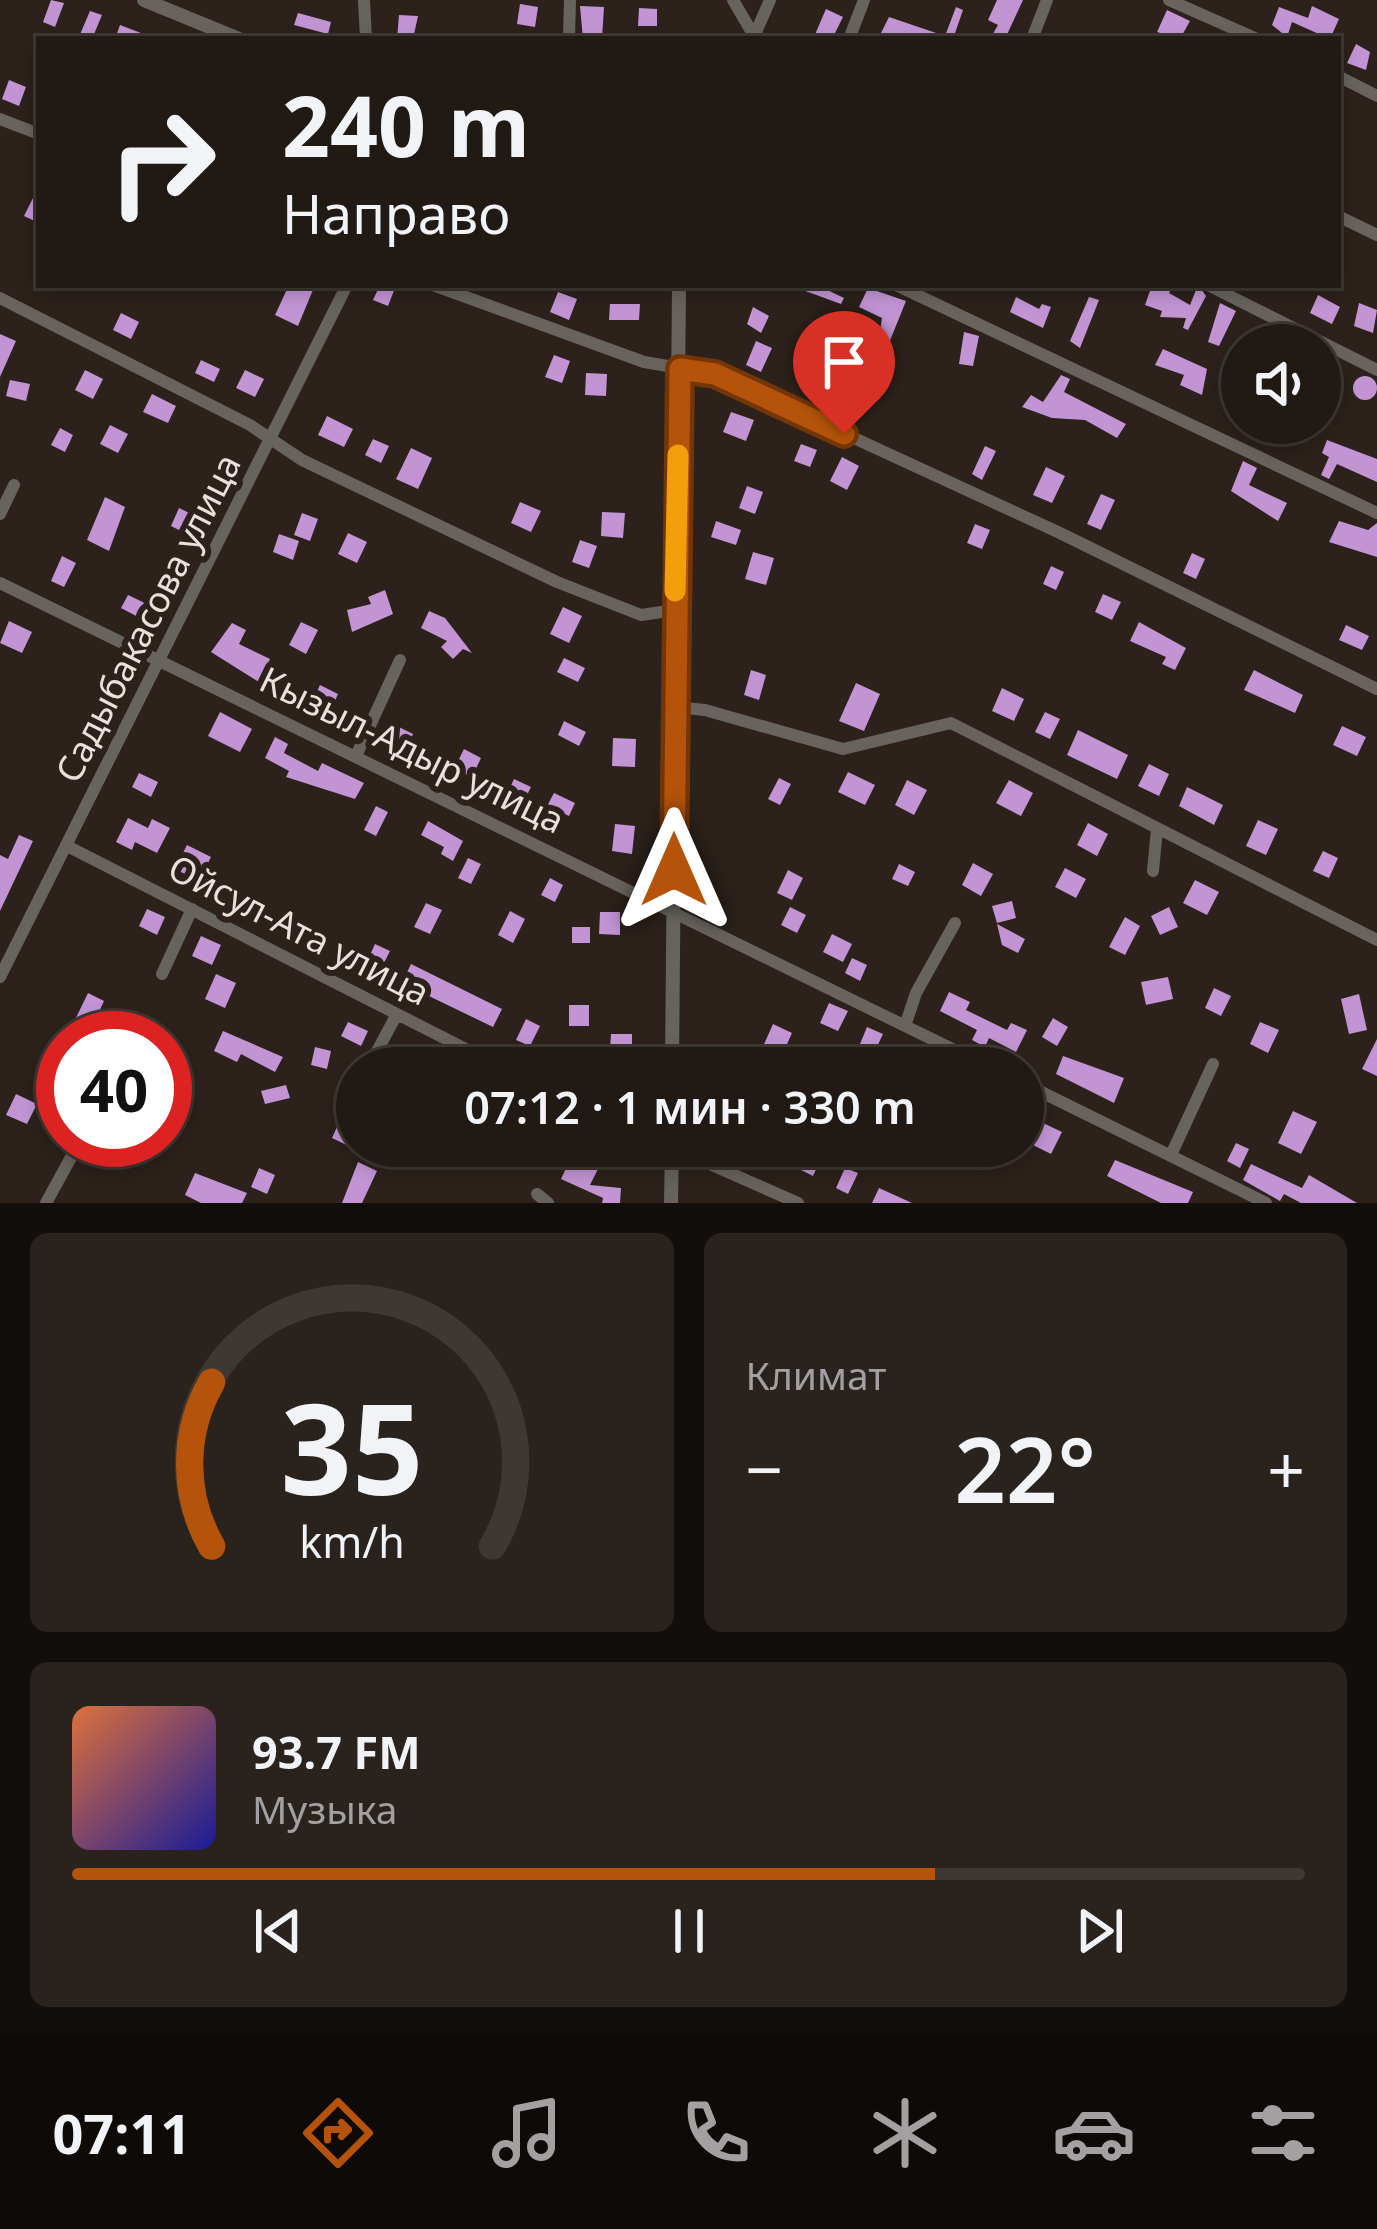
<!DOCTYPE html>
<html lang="ru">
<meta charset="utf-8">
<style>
body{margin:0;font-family:"Noto Sans",sans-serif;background:#29221d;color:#f1f3f6;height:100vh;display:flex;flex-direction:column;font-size:45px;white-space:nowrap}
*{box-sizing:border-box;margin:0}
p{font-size:39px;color:#a2a0a0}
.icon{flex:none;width:66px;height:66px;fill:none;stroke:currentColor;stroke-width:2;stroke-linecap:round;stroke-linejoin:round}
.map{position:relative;height:1203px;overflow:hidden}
.sheet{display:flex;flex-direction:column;gap:30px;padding:30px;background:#120e0b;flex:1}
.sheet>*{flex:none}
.top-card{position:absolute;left:36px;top:36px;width:1305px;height:252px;border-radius:0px;box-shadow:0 6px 18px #0003,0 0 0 3px #3e3834;background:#211914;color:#f1f3f6;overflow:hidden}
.tools{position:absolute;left:1221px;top:324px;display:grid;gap:24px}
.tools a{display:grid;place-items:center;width:120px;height:120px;border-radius:50%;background:#211914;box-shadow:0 6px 18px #0003,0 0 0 3px #3e3834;font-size:60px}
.speed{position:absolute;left:36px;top:1011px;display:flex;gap:24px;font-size:60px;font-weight:700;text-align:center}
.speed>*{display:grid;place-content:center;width:156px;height:156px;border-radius:50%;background:#211914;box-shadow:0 6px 18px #0003,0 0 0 3px #3e3834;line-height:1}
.speed .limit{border:18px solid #d22;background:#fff;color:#111}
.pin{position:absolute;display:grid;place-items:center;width:102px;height:102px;color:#fff;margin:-123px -51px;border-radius:50% 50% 50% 0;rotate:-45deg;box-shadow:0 0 12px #0007}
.pin .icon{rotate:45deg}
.me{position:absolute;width:132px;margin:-66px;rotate:0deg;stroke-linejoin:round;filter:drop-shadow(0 0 9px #0008)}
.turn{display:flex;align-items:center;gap:42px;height:252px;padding:0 48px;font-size:54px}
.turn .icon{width:156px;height:156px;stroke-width:2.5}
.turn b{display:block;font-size:84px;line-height:102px}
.big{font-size:90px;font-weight:600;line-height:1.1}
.sheet .tile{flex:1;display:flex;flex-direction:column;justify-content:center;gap:18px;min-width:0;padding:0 42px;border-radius:18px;background:#29221d}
.sheet .dial{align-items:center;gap:0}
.dial svg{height:312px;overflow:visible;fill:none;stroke:#3e3834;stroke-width:7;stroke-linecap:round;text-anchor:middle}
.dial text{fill:#f1f3f6;stroke:none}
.song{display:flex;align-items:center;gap:36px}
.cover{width:144px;height:144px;border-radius:18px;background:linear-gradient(135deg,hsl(20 70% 55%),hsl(240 70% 35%))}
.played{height:12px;border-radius:6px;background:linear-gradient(90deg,#b45309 70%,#3e3834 70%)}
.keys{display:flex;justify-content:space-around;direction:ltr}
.heat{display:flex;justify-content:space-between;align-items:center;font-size:66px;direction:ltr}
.sheet .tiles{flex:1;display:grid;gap:30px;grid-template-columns:1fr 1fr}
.tile:last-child{grid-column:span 2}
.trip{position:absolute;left:336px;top:1047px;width:708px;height:120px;border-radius:60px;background:#211914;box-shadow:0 6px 18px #0003,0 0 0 3px #3e3834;font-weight:600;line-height:120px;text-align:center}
.dock{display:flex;height:192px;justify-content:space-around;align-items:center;background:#0d0a08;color:#a2a0a0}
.dock .icon{width:84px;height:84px}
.dock .selected{color:#b45309}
.dock b{font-size:54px;color:#f1f3f6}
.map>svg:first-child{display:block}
</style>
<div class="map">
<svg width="1377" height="1203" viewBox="0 0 1377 1203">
<rect width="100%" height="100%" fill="#2c211b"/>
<!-- building -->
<path fill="#c294d4" d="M51,0L64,3L55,27L43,22Z
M997,0H1023L1005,39H990L998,25L988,20Z
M520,4L538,7L535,27L517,24Z
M580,6L604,7L602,39H583Z
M1312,6L1339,19L1330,39L1292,22L1287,37L1272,25L1279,7L1308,18Z
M956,7L963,10L953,39H878L889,17L945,36Z
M639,8L657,9V26H638Z
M826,9L843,17L832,39H813Z
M1167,10L1190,21L1180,39L1157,32Z
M90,11L102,15L92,39H78Z
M298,13L331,22L328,34L294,25Z
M399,15L418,16L413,39H397Z
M120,25L154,38V39H115Z
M1356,44L1370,52L1366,70L1347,63Z
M9,80L26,87L19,106L2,99Z
M39,186V223L24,216Z
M289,285H315L298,326L275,315Z
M380,285L395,288L388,306L373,300Z
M789,285H817L844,298L841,304Z
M1152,285H1173L1169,293L1190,305L1198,285L1206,296L1188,330L1183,328L1186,318L1160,317L1162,311L1145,305Z
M868,288L906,301L887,348L878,344L882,318L859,307Z
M558,292L577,299L569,320L550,312Z
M1318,295L1340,307L1332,324L1310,313Z
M1016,297L1039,309L1042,304L1051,307L1043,328L1010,312Z
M1089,297L1099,300L1080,348L1070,341Z
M1220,303L1236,311L1219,346L1208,342Z
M1359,303L1377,310L1373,333L1354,326Z
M610,304H640L639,320H609Z
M753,307L769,316L761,333L747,324Z
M121,313L139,322L131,339L113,330Z
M964,332L979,336L973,366L959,364Z
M0,334L16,341L0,377Z
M756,341L772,348L761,372L746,365Z
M1163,349L1207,369L1202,395L1180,385L1184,375L1155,365Z
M554,355L570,361L562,383L545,377Z
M201,360L220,369L214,382L195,373Z
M85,370L103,379L93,399L75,390Z
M245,370L264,379L255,397L236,388Z
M586,373L607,374L606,396L585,395Z
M1061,375L1070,379L1064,392L1126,424L1117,438L1085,420L1052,418L1022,407L1031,395L1043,402Z
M1353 388a12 12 0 1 1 24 0a12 12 0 1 1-24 0Z
M10,380L30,384L26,401L6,396Z
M851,391L868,398L857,421L841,413Z
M152,394L176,406L168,423L143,412Z
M731,412L754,420L746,441L723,432Z
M327,416L353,429L344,447L318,435Z
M110,425L128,434L118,453L100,444Z
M60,428L73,435L65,452L51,445Z
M373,439L389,446L381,463L365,455Z
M1327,440L1377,459V482L1337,464L1329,479L1321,475L1329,457L1322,453Z
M801,444L817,450L810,467L794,461Z
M985,446L996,451L982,480L972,474Z
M411,448L432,458L418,489L396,479Z
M842,457L859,466L847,490L830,481Z
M1243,461L1257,468L1249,485L1287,503L1278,521L1231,491Z
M1046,467L1065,476L1052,503L1033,495Z
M747,486L763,492L755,514L739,508Z
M1101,494L1115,500L1101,530L1087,524Z
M105,497L125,507L109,551L87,540Z
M520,502L541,511L531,532L511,523Z
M179,508L202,519L193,537L171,526Z
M602,512L625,513L623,538L601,536Z
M302,513L318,519L310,541L294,535Z
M716,521L741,530L736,545L711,537Z
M1339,521L1368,530L1377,523V557L1329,542Z
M975,524L990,530L982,549L967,543Z
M348,533L367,542L357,563L338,554Z
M279,534L299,541L293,560L273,552Z
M580,540L597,546L589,568L572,562Z
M753,552L774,558L766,585L745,579Z
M1192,553L1205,559L1196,579L1183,573Z
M62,556L76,563L64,587L51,581Z
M1051,566L1064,572L1056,590L1043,584Z
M385,590L393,614L352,632L347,610L371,604L368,597Z
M1103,594L1121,602L1112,620L1095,612Z
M128,595L147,604L140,618L121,608Z
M563,607L582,616L569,643L550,634Z
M429,611L445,618L472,653L463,649L453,659L441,647L447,641L421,628Z
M9,621L32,632L22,653L0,643Z
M301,622L318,630L306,654L289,645Z
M1139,622L1186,648L1175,670L1162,664L1166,657L1130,641Z
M232,623L246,630L239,644L270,659L259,682L211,652Z
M1346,625L1369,636L1362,650L1339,640Z
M564,658L585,668L578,682L557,672Z
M751,670L766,675L759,700L744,695Z
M1254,670L1303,695L1295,713L1244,690Z
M856,683L880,694L864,731L839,721Z
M320,685L338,694L328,717L309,708Z
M1002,688L1024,699L1014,721L992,711Z
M220,712L252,729L240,752L208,736Z
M1045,712L1060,719L1050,739L1035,732Z
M564,721L586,732L579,746L558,735Z
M391,723L413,734L407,748L385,737Z
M1342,726L1366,737L1357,756L1333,745Z
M1078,730L1128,755L1117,779L1067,755Z
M275,737L288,744L284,753L318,771L322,763L364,783L355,799L286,777L289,771L265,758Z
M613,738L636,739L635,767L612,766Z
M464,749L481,758L472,777L454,769Z
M1149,764L1169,774L1159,796L1138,786Z
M848,772L875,785L865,805L838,792Z
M139,773L158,782L151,797L132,787Z
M779,778L791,784L780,805L768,799Z
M514,779L531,787L523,803L506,796Z
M907,780L927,790L914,815L895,805Z
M1009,780L1033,793L1021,816L996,803Z
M1187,787L1223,805L1214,825L1179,806Z
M554,793L575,803L569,816L547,806Z
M376,806L388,812L376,836L364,830Z
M128,818L148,828L152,819L170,828L157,853L135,842L132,850L116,842Z
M1258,820L1278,829L1266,855L1246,846Z
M428,821L463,841L453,861L441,854L444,847L421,835Z
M1088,823L1108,834L1097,856L1077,845Z
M615,824L635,826L632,854L612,851Z
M19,835L33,841L0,911V855L8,859Z
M187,845L211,857L199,881L175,869Z
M1323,851L1338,858L1329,878L1313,871Z
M468,858L481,864L471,884L458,878Z
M973,863L993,874L981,896L962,885Z
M899,864L915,872L908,886L892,879Z
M1065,868L1086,879L1076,898L1055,887Z
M788,870L803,878L792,900L777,893Z
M550,878L563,885L555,902L541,895Z
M1195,880L1219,892L1207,915L1183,903Z
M1012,901L1016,918L997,923L992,906Z
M426,903L442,910L430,934L414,927Z
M790,907L806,915L797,933L781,925Z
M1169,907L1178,927L1160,935L1151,916Z
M147,909L165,917L157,935L139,926Z
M510,911L525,919L513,943L498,935Z
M600,912H620V935L599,934Z
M1125,917L1140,926L1125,955L1109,947Z
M997,924L1025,939L1018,953L1002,945Z
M572,927H590V943H572Z
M832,934L852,944L843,962L823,952Z
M201,936L221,945L212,965L192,956Z
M375,944L390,951L379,973L365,966Z
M852,958L867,965L860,981L845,973Z
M411,964L502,1009L493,1027L402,983Z
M216,974L236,983L225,1008L205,999Z
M1168,977L1173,999L1146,1005L1141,982Z
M1214,988L1231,996L1221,1016L1205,1008Z
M949,992L970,1002L966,1010L1007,1030L1011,1023L1027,1030L1016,1052L989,1038L985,1047L972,1040L977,1030L940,1011Z
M88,993L104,1001L89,1034L72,1026Z
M1359,994L1367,1030L1349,1034L1341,999Z
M829,1003L848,1011L838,1031L820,1023Z
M569,1005H589V1026H569Z
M139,1016L162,1027L157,1038L131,1032Z
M1053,1018L1068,1027L1057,1046L1042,1037Z
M526,1019L540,1026L530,1046L516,1040Z
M348,1022L368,1031L361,1046L341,1036Z
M1260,1022L1279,1030L1268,1053L1250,1044Z
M773,1024L792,1033L780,1060L761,1051Z
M867,1027L883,1034L875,1051L860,1044Z
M223,1031L283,1057L275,1072L241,1054L237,1062L214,1051Z
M611,1034H632V1049H610Z
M1377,1039V1076L1362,1069Z
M315,1047L331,1051L327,1069L311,1065Z
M910,1049L930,1058L933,1051L967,1068H901Z
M49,1050L63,1056L57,1083L37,1074Z
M1063,1056L1124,1078L1114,1103L1056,1074Z
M286,1085L290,1098L265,1104L261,1091Z
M16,1094L37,1104L27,1124L6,1115Z
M1293,1111L1317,1122L1301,1154L1278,1143Z
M341,1118L357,1125V1150L332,1138Z
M1043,1123L1062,1132L1051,1154L1033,1145Z
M1236,1143L1249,1149L1240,1168L1227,1161Z
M506,1146H547L540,1161Z
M811,1148L823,1154L813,1176L801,1170Z
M572,1156L598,1169L590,1185L621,1188L620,1203H602L603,1198L561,1179Z
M1115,1160L1193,1192L1188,1203H1161L1107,1176Z
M358,1162L377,1171L362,1203H342Z
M1251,1164L1302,1188L1309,1175L1357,1203H1301L1284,1194L1280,1201L1243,1180Z
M259,1168L275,1175L267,1194L251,1187Z
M845,1168L858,1173L848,1194L836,1188Z
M195,1173L247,1193L242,1203H201L185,1195Z
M879,1188L912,1203H872Z"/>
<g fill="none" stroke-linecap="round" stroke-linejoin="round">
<!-- minor -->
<path stroke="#68635e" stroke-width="12" d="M364,0L366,39
M733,0L754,36
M1169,0L1257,39
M569,39L570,0
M753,39L770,0
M849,39L864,0
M1032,39L1047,0
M1338,76L1377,96
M0,119L39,134
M1338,216L1377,235
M433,285L644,362L715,374L1060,533L1377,689
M896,285L1377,513
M1208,285L1377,370
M0,298L250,425L302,460L557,582L641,615L675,610
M0,514L14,485
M0,583L991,1068
M675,707L705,710L843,749L951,723L1377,940
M356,756L400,660
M67,846L503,1068
M1153,871L1157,829
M162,974L192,909
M0,977L347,285
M905,1026L916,993L955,923
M368,1068L397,1014
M1023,1083L1266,1203
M669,1146L798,1203
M1171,1155L1213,1064
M537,1194L548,1203
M46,1203L74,1152"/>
<!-- tertiary -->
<path stroke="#68635e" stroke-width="14" d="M144,0L239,39
M672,1068L679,285
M671,1203L672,1146"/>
</g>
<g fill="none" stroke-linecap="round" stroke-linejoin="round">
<!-- route casing -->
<g stroke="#753606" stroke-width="30">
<path id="route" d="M674,870L680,369L715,374L844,434"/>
</g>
<!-- route -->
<use href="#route" stroke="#b45309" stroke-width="21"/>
<!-- slow -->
<path stroke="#f59e0b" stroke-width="21" d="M675,591L678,455"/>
</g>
<g text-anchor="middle" stroke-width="12" stroke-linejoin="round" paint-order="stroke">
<!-- street labels -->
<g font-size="36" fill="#e8e1dc" stroke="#2c211b">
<text transform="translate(148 618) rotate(-63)" y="13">Садыбакасова улица</text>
<text transform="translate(412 750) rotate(26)" y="13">Кызыл-Адыр улица</text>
<text transform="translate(299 930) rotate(27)" y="13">Ойсул-Ата улица</text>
</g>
</g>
</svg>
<div class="tools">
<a><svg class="icon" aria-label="sound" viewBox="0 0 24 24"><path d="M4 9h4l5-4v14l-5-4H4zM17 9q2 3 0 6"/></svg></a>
</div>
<div class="speed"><div class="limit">40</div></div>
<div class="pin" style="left:844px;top:434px;background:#d93025"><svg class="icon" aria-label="arrive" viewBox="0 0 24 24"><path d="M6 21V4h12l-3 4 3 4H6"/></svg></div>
<svg class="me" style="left:674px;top:870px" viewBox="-20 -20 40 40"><path d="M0-17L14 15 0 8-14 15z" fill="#b45309" stroke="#fff" stroke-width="4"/></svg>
<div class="trip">07:12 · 1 мин · 330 m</div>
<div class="top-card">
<div class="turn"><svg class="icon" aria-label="right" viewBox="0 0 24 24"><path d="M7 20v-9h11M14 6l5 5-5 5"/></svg><div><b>240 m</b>Направо</div></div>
</div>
</div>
<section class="sheet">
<div class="tiles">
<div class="tile dial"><svg viewBox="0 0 100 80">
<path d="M14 69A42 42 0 1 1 86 69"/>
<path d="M14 69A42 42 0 0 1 14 27" stroke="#b45309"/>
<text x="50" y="56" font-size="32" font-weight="700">35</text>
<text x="50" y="72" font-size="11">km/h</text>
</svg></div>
<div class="tile"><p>Климат</p>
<div class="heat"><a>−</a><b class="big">22°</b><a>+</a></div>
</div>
<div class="tile">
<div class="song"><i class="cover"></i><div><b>93.7 FM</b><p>Музыка</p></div></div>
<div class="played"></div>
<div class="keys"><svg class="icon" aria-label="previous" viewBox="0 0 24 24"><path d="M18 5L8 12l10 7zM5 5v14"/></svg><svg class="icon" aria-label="pause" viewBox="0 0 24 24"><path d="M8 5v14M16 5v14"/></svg><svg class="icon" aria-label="next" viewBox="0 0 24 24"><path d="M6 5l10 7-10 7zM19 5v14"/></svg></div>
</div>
</div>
</section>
<nav class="dock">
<b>07:11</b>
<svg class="icon selected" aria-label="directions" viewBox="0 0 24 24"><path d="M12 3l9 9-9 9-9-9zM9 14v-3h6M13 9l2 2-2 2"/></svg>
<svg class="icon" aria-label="music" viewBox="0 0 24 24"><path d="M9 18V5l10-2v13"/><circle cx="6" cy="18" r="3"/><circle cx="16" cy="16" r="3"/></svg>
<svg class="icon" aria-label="phone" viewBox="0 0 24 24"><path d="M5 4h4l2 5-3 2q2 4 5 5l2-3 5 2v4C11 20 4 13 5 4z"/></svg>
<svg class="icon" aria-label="climate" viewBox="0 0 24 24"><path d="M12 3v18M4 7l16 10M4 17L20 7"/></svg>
<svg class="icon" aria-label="car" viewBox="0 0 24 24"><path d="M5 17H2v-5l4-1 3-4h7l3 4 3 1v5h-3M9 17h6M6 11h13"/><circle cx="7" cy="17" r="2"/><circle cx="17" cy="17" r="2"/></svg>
<svg class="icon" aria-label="filters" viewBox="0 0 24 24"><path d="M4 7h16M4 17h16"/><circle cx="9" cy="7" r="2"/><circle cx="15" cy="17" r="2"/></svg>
</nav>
